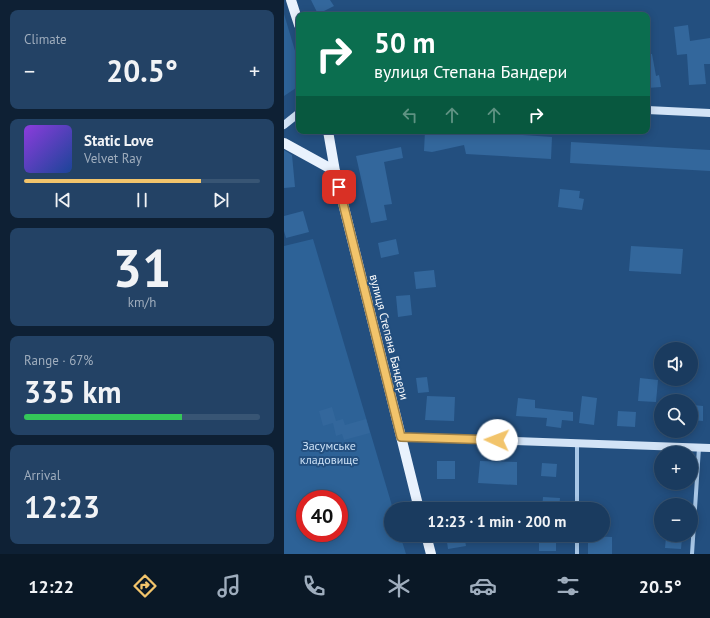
<!DOCTYPE html>
<meta charset="utf-8">
<style>
body{margin:0;font-family:"PT Sans",sans-serif;background:#234265;color:#f1f3f6;height:100vh;display:flex;flex-direction:column;font-size:15px;white-space:nowrap}
*{box-sizing:border-box;margin:0}
p{font-size:13px;color:#9fadbd}
.icon{flex:none;width:22px;height:22px;fill:none;stroke:currentColor;stroke-width:2;stroke-linecap:round;stroke-linejoin:round}
.map{position:relative;flex:1;overflow:hidden}
.sheet{display:flex;flex-direction:column;gap:10px;padding:10px;background:#0e2034;width:284px}
.sheet>*{flex:none}
.banner{position:absolute;left:12px;top:12px;width:354px;height:122px;border-radius:8px;box-shadow:0 2px 10px #0003,0 0 0 1px #385574;background:#0b6e4f;color:#fff;overflow:hidden}
.fabs{position:absolute;left:370px;top:342px;display:grid;gap:8px}
.fabs a{display:grid;place-items:center;width:44px;height:44px;border-radius:50%;background:#1a3b5f;box-shadow:0 2px 10px #0003,0 0 0 1px #385574;font-size:20px}
.speed{position:absolute;left:12px;top:490px;display:flex;gap:8px;font-size:20px;font-weight:700;text-align:center}
.speed>*{display:grid;place-content:center;width:52px;height:52px;border-radius:50%;background:#1a3b5f;box-shadow:0 2px 10px #0003,0 0 0 1px #385574;line-height:1}
.speed .limit{border:6px solid #d22;background:#fff;color:#111}
.pin{position:absolute;display:grid;place-items:center;width:34px;height:34px;color:#fff;margin:-17px;border-radius:8px;box-shadow:0 2px 6px #0006}
.me{position:absolute;width:44px;margin:-22px;rotate:272deg;stroke-linejoin:round;filter:drop-shadow(0 0 3px #0008)}
.turn{display:flex;align-items:center;gap:14px;height:84px;padding:0 12px;font-size:18px}
.turn .icon{width:52px;height:52px;stroke-width:2.5}
.turn b{display:block;font-size:28px;line-height:34px}
.lanes{display:flex;align-items:center;height:38px;padding:0 12px;background:#0003;justify-content:center;gap:20px;direction:ltr}
.lanes .off{opacity:.35}
.big{font-size:30px;font-weight:700;line-height:1.1}
.sheet .widget{flex:1;display:flex;flex-direction:column;justify-content:center;gap:6px;min-width:0;padding:0 14px;border-radius:8px;background:#234265}
.sheet .dial{align-items:center;gap:0}
.dial b{font-size:52px;line-height:1}
.song{display:flex;align-items:center;gap:12px}
.cover{width:48px;height:48px;border-radius:6px;background:linear-gradient(135deg,hsl(270 70% 55%),hsl(220 70% 35%))}
.played{height:4px;border-radius:2px;background:linear-gradient(90deg,#f2c46b 75%,#385574 75%)}
.keys{display:flex;justify-content:space-around;direction:ltr}
.heat{display:flex;justify-content:space-between;align-items:center;font-size:22px;direction:ltr}
.charge{height:6px;border-radius:3px;background:linear-gradient(90deg,#34c759 67%,#385574 0)}
.trip{position:absolute;left:100px;top:502px;width:226px;height:40px;border-radius:20px;background:#1a3b5f;box-shadow:0 2px 10px #0003,0 0 0 1px #385574;font-weight:700;line-height:40px;text-align:center}
.dock{display:flex;height:64px;justify-content:space-around;align-items:center;background:#0a1826;color:#9fadbd}
.dock .icon{width:28px;height:28px}
.dock .current{color:#f2c46b}
.dock b{font-size:18px;color:#f1f3f6}
main{display:flex;flex:1;min-height:0}
.map>svg:first-child{display:block}
</style>
<main>
<section class="sheet">
<div class="widget"><p>Climate</p>
<div class="heat"><a>−</a><b class="big">20.5°</b><a>+</a></div>
</div>
<div class="widget">
<div class="song"><i class="cover"></i><div><b>Static Love</b><p>Velvet Ray</p></div></div>
<div class="played"></div>
<div class="keys"><svg class="icon" aria-label="previous" viewBox="0 0 24 24"><path d="M18 5L8 12l10 7zM5 5v14"/></svg><svg class="icon" aria-label="pause" viewBox="0 0 24 24"><path d="M8 5v14M16 5v14"/></svg><svg class="icon" aria-label="next" viewBox="0 0 24 24"><path d="M6 5l10 7-10 7zM19 5v14"/></svg></div>
</div>
<div class="widget dial"><b>31</b><p>km/h</p></div>
<div class="widget"><p>Range · 67%</p><b class="big">335 km</b><div class="charge"></div></div>
<div class="widget"><p>Arrival</p><b class="big">12:23</b></div>
</section>
<div class="map">
<svg width="426" height="554" viewBox="0 0 426 554">
<rect width="100%" height="100%" fill="#234f7f"/>
<!-- green -->
<path fill="#2d6297" fill-rule="evenodd" d="M0,14L15,64V86L0,96Z
M29,239L109,509H107V535H116L122,554H0V246ZM21,499H55V533H21Z"/>
<!-- building -->
<path fill="#33679c" d="M27,0H46L50,6L34,14Z
M404,25L406,41L426,38V64H420L422,84L405,85L403,54L393,55L390,27Z
M363,54H368L372,76L375,75L377,87L363,88Z
M141,131H177L268,137L267,159L182,154L180,145L148,152L140,151Z
M287,142L426,150V171L286,163Z
M117,147L119,158L100,162L108,204L100,205L103,220L87,223L72,156Z
M0,150L8,155L11,187L0,188Z
M276,189L296,191L295,198L300,199L298,210L274,207Z
M19,211L25,232L2,238L0,231V216Z
M112,239L115,254L97,258L94,243Z
M347,246L399,249L397,274L345,271Z
M150,270L152,287L132,289L130,272Z
M126,295L128,315L114,317L112,296Z
M143,377L145,392L134,393L132,378Z
M356,378L374,380L372,402L354,401Z
M143,396L171,397L170,421L141,420Z
M298,396L313,398L310,425L295,423Z
M234,398L251,400V408L289,412V421L278,420L277,428L262,426L263,418L232,416Z
M409,405L419,406V421L408,420Z
M48,407L52,421L59,419L61,425L82,419L86,433L60,440L58,434L52,436L49,423L39,426L35,411Z
M334,411L352,412L351,427L333,426Z
M153,461H171V479H153Z
M196,461L233,462V485L194,483Z
M258,463L273,464L272,477L257,476Z
M259,497L276,498L275,509H258Z
M162,535H180L182,546L164,549Z
M255,535H272V551H255Z
M304,536L328,537V554H304Z
M382,537L398,538L397,549L381,548Z"/>
<g fill="none" stroke-linecap="round" stroke-linejoin="round">
<!-- street -->
<path stroke="#a8c7e7" stroke-width="4" d="M293,509V443
M293,554V535
M408,554L415,448"/>
<!-- secondary -->
<path stroke="#d2e3f6" stroke-width="8" d="M363,110L426,113
M0,125L15,113
M117,437L426,448"/>
<!-- primary -->
<path stroke="#e9f2fd" stroke-width="10" d="M7,0L15,25
M44,131L51,171L135,509
M0,143L51,171
M142,535L147,554"/>
</g>
<g fill="none" stroke-linecap="round" stroke-linejoin="round">
<!-- route casing -->
<g stroke="#9d7f46" stroke-width="10">
<path id="route" d="M55,187L117,437L213,440"/>
</g>
<!-- route -->
<use href="#route" stroke="#f2c46b" stroke-width="7"/>
</g>
<g text-anchor="middle" stroke-width="4" stroke-linejoin="round" paint-order="stroke">
<!-- street labels -->
<g font-size="12" fill="#fff" stroke="#234f7f">
<text transform="translate(105 337) rotate(76)" y="4">вулиця Степана Бандери</text>
</g>
<!-- park labels -->
<g font-size="12" fill="#cbe0f5" stroke="#234f7f">
<text x="45" y="450">Засумське<tspan x="45" dy="14">кладовище</tspan></text>
</g>
</g>
</svg>
<div class="fabs">
<a><svg class="icon" aria-label="sound" viewBox="0 0 24 24"><path d="M4 9h4l5-4v14l-5-4H4zM17 9q2 3 0 6"/></svg></a>
<a><svg class="icon" aria-label="search" viewBox="0 0 24 24"><circle cx="10" cy="10" r="6"/><path d="M15 15l6 6"/></svg></a>
<a>+</a>
<a>−</a>
</div>
<div class="speed"><div class="limit">40</div></div>
<div class="pin" style="left:55px;top:187px;background:#d93025"><svg class="icon" aria-label="arrive" viewBox="0 0 24 24"><path d="M6 21V4h12l-3 4 3 4H6"/></svg></div>
<svg class="me" style="left:213px;top:440px" viewBox="-20 -20 40 40"><circle r="19" fill="#fff"/><path d="M0-13L10 11 0 6-10 11z" fill="#f2c46b"/></svg>
<div class="trip">12:23 · 1 min · 200 m</div>
<div class="banner">
<div class="turn"><svg class="icon" aria-label="right" viewBox="0 0 24 24"><path d="M7 20v-9h11M14 6l5 5-5 5"/></svg><div><b>50 m</b>вулиця Степана Бандери</div></div>
<div class="lanes"><svg class="icon off" aria-label="left" viewBox="0 0 24 24"><path d="M17 20v-9H6M10 6l-5 5 5 5"/></svg><svg class="icon off" aria-label="ahead" viewBox="0 0 24 24"><path d="M12 20V5M6 11l6-6 6 6"/></svg><svg class="icon off" aria-label="ahead" viewBox="0 0 24 24"><path d="M12 20V5M6 11l6-6 6 6"/></svg><svg class="icon" aria-label="right" viewBox="0 0 24 24"><path d="M7 20v-9h11M14 6l5 5-5 5"/></svg></div>
</div>
</div>
</main>
<nav class="dock">
<b>12:22</b>
<svg class="icon current" aria-label="directions" viewBox="0 0 24 24"><path d="M12 3l9 9-9 9-9-9zM9 14v-3h6M13 9l2 2-2 2"/></svg>
<svg class="icon" aria-label="music" viewBox="0 0 24 24"><path d="M9 18V5l10-2v13"/><circle cx="6" cy="18" r="3"/><circle cx="16" cy="16" r="3"/></svg>
<svg class="icon" aria-label="phone" viewBox="0 0 24 24"><path d="M5 4h4l2 5-3 2q2 4 5 5l2-3 5 2v4C11 20 4 13 5 4z"/></svg>
<svg class="icon" aria-label="climate" viewBox="0 0 24 24"><path d="M12 3v18M4 7l16 10M4 17L20 7"/></svg>
<svg class="icon" aria-label="car" viewBox="0 0 24 24"><path d="M5 17H2v-5l4-1 3-4h7l3 4 3 1v5h-3M9 17h6M6 11h13"/><circle cx="7" cy="17" r="2"/><circle cx="17" cy="17" r="2"/></svg>
<svg class="icon" aria-label="filters" viewBox="0 0 24 24"><path d="M4 7h16M4 17h16"/><circle cx="9" cy="7" r="2"/><circle cx="15" cy="17" r="2"/></svg>
<b>20.5°</b>
</nav>
